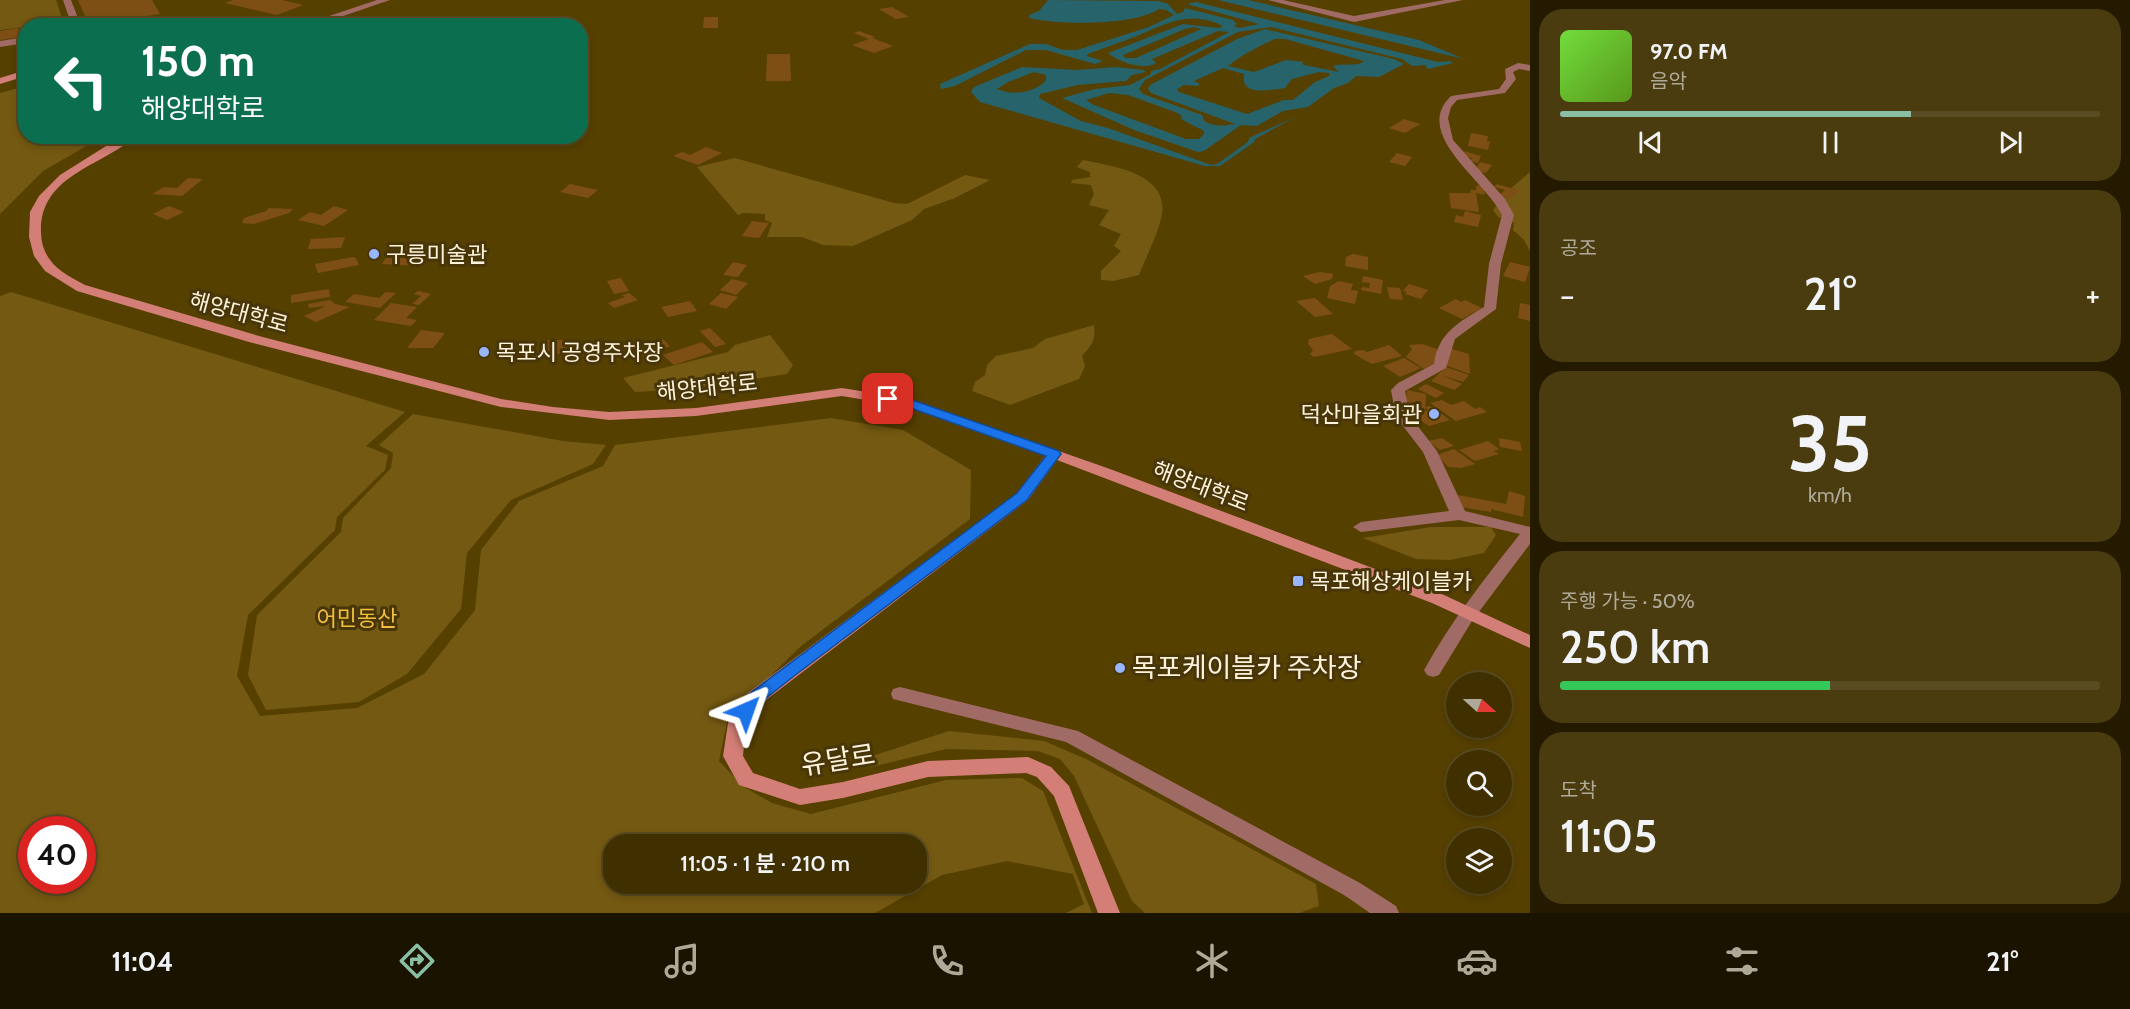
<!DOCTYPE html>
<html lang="ko">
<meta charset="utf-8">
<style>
body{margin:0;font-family:Cabin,"Noto Sans KR",sans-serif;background:#4b3c0f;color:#f1f3f6;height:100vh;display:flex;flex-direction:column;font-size:22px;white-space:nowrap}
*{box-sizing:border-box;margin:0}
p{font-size:20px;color:#aea999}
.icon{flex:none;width:33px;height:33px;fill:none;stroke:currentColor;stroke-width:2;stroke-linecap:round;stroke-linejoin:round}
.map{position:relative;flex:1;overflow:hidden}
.details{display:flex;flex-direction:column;gap:9px;padding:9px;background:#231a00;width:600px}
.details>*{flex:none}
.guide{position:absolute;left:18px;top:18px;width:570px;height:126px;border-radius:24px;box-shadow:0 3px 9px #0003,0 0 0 2px #594b22;background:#0b6e4f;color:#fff;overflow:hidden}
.needle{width:39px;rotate:111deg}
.buttons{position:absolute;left:1446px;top:672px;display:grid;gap:12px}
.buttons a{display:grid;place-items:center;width:66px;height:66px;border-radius:50%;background:#403000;box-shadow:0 3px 9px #0003,0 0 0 2px #594b22;font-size:30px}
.speed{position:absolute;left:18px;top:816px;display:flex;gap:12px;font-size:30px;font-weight:700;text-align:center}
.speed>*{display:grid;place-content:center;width:78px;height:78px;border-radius:50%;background:#403000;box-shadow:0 3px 9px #0003,0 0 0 2px #594b22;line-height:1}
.speed .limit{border:9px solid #d22;background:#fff;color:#111}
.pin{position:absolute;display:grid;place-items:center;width:51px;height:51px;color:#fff;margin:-26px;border-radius:12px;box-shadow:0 3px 9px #0006}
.me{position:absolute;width:66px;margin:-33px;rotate:43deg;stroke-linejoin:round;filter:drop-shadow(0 0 4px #0008)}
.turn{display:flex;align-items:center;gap:21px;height:126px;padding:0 24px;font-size:27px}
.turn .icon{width:78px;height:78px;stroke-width:2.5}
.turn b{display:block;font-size:42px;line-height:51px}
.big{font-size:45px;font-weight:600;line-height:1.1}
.details .card{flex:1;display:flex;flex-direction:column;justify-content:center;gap:9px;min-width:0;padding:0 21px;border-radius:24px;background:#4b3c0f}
.details .dial{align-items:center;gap:0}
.dial b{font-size:78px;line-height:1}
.song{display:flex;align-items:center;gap:18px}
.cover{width:72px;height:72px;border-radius:9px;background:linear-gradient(135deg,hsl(100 70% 55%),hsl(90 70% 35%))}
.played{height:6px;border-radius:3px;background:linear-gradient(90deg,#8abfa5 65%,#594b22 65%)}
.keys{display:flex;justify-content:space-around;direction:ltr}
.heat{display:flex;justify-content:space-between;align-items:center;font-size:33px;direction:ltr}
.charge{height:9px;border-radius:4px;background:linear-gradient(90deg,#34c759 50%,#594b22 0)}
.trip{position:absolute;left:603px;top:834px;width:324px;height:60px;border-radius:24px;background:#403000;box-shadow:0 3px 9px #0003,0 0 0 2px #594b22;font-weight:600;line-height:60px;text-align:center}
.tab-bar{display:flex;height:96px;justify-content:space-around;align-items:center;background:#1a1300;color:#aea999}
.tab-bar .icon{width:42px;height:42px}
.tab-bar .active{color:#8abfa5}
.tab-bar b{font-size:27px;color:#f1f3f6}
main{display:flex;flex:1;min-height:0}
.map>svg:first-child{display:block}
</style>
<main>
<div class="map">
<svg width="1530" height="913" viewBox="0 0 1530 913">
<rect width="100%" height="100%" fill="#564000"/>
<!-- green -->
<path fill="#745912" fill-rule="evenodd" d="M0,0H56L63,22L0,30Z
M25,86L26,136L102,137L43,171L0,214V93Z
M735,158L894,203L907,204L965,175L990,180L955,198L924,209L912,220L853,246L823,245L802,237H767L772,223L765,220V214L743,213L738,215L697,167Z
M1083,160C1112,166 1168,173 1162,214C1159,232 1146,257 1139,275L1113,281L1101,280V271L1121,251L1114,246L1121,234L1099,225L1109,210L1089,205L1094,194L1091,185L1071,183L1072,180L1090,177V172L1077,167Z
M1530,172V251L1524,240L1513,230L1514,223L1498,217L1493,210L1510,189Z
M11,292L405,412L366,446L388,455L385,470L337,517L335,530L248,615L237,676L260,716L357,708L424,674L475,610L481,550L519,501L603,466L615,445L831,418L903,430L971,470L970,519L801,646L728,717L719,761L744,787L772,803L811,814L946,780L1022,778L1043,791L1092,913H1066L1084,904L1073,874L1007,861L942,875L875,913H0V296ZM32,830H82V880H32ZM614,844H916V884H614Z
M1094,325C1096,340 1092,345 1082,356L1085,366L1079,379L1010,405L972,391L975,382L985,375L987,365L996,356L1033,348L1045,339Z
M770,335L793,365L787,374L689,389L635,392L623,378L728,352L735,345Z
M413,414L563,441L606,445L593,464L511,500L467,553L461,609L407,674L359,702L266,710L248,675L257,615L341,532L343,518L391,468L393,453L379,445Z
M1431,527H1491L1496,535L1484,553L1450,560L1416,559L1363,538Z
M949,731L1044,741L1086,759L1316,884L1319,906L1299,913H1145L1132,901L1074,776L1060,759L1038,751L946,749L871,767L863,759Z"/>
<!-- water -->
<path fill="#27636b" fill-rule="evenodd" d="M1048,0L1159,1L1168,4L1177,14L1183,12L1185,8L1233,20L1237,24L1234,26L1239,28L1259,24L1187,4L1196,2L1438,62L1450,61L1453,63L1428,69L1425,65L1412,66L1402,59L1271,27L1238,32L1145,80L1139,89L1143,94L1202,115L1204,121C1215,127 1223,126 1235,124L1151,93L1148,89L1150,85L1237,39L1265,29L1394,59L1404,64L1379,77L1356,76L1348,83L1334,88L1308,107L1283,111L1257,126L1241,125L1204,151L1198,152L1134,130L1062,98L1095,89L1130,85L1151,74V71L1160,69L1229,32L1218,31L1152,59L1156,63C1145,71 1118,62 1108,53L1183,24L1219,28L1223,26C1189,10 1168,23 1137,36C1121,42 1104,48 1088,54L1087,56L1103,61L1095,64L1046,50H1026L955,86L941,89L940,84L1030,44H1046L1063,50H1077L1149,27L1174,15L1166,10L1159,9C1134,26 1059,25 1029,18V15L1039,11ZM1194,27L1201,29L1136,58H1125L1123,55L1185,29ZM1275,39H1285L1364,61C1358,67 1342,63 1333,66L1339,72L1304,65L1302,64L1304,62L1286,60L1254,72L1228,66C1242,55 1259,46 1275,39ZM1223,68L1244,74C1244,77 1243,81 1245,84C1250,95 1275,89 1285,88L1292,79L1319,72L1329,73V76L1315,82L1293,100H1284L1247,114L1179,92L1177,89L1184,85L1198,86L1200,84L1194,81ZM1109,93L1128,95L1175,112L1182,116L1181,119L1204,131V134L1199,139H1186L1094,105L1086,100Z
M1218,0H1248L1419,40L1464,59Z
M1022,67L1077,70L1116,67L1143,70L1146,72L1132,75L1126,81L1078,85L1040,94L1039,98L1081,121L1108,128L1211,165L1217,164L1248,142L1249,138L1295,117L1255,139L1254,142L1220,166H1205L980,102L971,92L974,87ZM1034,72L1046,75V80C1035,93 1012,96 997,89L1008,82Z"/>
<!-- building -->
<path fill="#7e4f15" d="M78,0H152L160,14L89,25Z
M233,0H282L303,5L277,15L225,3Z
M892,7L909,17L896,19L879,9Z
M704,17H718V28H703Z
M18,28L20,37L0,40V31Z
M859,31L875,37L872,38L893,46L874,53L852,45L869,39L854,33Z
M767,54H790L791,81H766Z
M1404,119L1420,124L1405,133L1389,128Z
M1471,133L1488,136L1487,141H1490L1488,150L1468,146Z
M706,147L722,153L698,165L673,156L682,152L690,155Z
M1463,151L1481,156L1478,163L1470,161L1472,158L1466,157Z
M1397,153L1412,157L1405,166L1389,162Z
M1480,162L1492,165L1486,173L1475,170Z
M188,178L203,179L182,196L152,194L164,187L177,188Z
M570,184L598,190L588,198L560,192Z
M1497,184L1520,191L1510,199L1498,196L1505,190L1494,187Z
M1477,185L1483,186L1485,195L1476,193L1479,212L1451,208L1449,193H1471L1470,190H1476Z
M169,206L184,212L167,220L153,214Z
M334,206L348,210L324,226L298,220L310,212L321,215Z
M269,208L293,209L289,213L254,224L242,223L244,218L266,211Z
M1465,211L1481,215L1478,227L1454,222L1456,215L1463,217Z
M752,221L769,223L759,238L742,236Z
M345,237L341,248L308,249L311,239Z
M409,245L434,246L422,266L382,264L387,256L403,257Z
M1353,254L1368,257V270L1345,266L1346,257Z
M353,257L356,258L359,265L318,273L315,264Z
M733,262L747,265L738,277L723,275Z
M1510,262L1530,267L1525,282L1503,276Z
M1320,272L1333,274L1332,279L1315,284L1303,276Z
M1363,276L1383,280L1381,294L1361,290L1362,287L1369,288L1370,283L1362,282Z
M621,278L629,291L614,294L607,281Z
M732,279L748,283L736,295L720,290Z
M1339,281L1353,284L1351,290L1358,291L1355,304L1327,298L1330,286Z
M1409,284L1428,290L1421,299L1405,294L1407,292L1403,291Z
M1387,287L1400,288L1403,300L1390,299Z
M329,289L330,297L291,303V295Z
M418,291L431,294L419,305L412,304L421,296L414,294Z
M386,292L396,293L380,308L345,302L354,294L379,298Z
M629,293L638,300L614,308L608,303L625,297L622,295Z
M721,293L738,297L726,309L709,304Z
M1315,298L1333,314L1315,317L1296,301Z
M1456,299L1461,302L1465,300L1482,308L1462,319L1439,308Z
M330,300L335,304L350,307L316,322L304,316L326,306L309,308L308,304Z
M690,301L697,311L668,317L661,307Z
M391,303L417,307L406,318L417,320L411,326L374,320Z
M1520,303L1530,305V321L1518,318Z
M710,328L726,344L715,347L700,331Z
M421,330L445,333L433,348H407Z
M1332,334L1352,349L1314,357L1310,354L1313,350L1308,344L1309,339Z
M663,339L670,346L642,356L635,349Z
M548,340H578L575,354H544Z
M702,342L713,352L674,365L663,355Z
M1422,344L1437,349V364L1432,370L1424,369L1406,357L1412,349L1409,345Z
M1389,345L1402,356L1372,364L1354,354L1355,351L1363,350L1367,352Z
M1445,347L1469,354L1470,374L1445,365Z
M1404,358L1421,368L1400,377L1383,366Z
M1446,367L1469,375L1463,382L1442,375L1462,384L1454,390L1431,381Z
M1426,384L1444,393L1436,398L1418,389Z
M1407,390L1426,394L1425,410L1405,406Z
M1442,400L1451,405L1464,401L1475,409L1480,407L1487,412L1456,421L1430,403Z
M1430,406L1450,420L1429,426L1413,415L1428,410L1425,407Z
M1442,438L1454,446L1440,450L1428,441Z
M1499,438L1520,442L1522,451L1500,447Z
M1488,441L1499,449L1494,451L1499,454L1475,461L1459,450Z
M1454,449L1475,464L1461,468L1448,467L1437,455Z
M1509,491L1525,496L1523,517L1491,509V512L1460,507L1458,495L1506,504Z"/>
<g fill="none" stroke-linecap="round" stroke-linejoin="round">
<!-- street -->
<path fill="#a06a65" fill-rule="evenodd" d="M63,0H71L81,26H72Z
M377,0H390L314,26H299Z
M1268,0H1283L1354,16L1445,0H1463L1354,22Z
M225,16L271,22L275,25C258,27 241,22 224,22C192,22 161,26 129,26Z
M26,37V43L0,47V41Z
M1518,63L1530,65V71L1519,69L1513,72L1516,79L1505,93L1457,100L1451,107L1448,118L1453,140L1505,199L1514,215L1501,264L1496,309L1455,339L1446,368L1405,391L1410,416L1437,451L1465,511L1530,527V544L1472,621L1439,675L1433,677L1427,675L1424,670C1451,621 1485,578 1520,534L1459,520L1361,532L1353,527L1361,522L1449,511L1423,452L1396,417L1391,390L1398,383L1434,364C1438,333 1459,322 1484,307L1489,264L1502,215C1486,181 1411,134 1451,96L1499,89L1506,79L1505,69Z
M900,687L1078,731L1360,883L1396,906L1399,913H1370L1344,895L1066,742L893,699L891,694L893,689Z"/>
<!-- secondary -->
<path fill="#d37e76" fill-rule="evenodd" d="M26,70V76L0,84V78Z
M122,136H136C101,167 39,175 41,233C42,262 62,273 85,285L259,336L501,399L553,407L609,412L696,408L842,388L910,399L1110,469L1444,595L1530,635V648L1432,603L1057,460L1028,500L762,703L746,724L743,756L753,773L800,789L843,782L928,761L1028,757L1051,767L1069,786L1120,913H1098L1054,796L1037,777L1026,773L928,777L843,798L800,805L739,785L723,756L728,723L748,693L1016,494L1045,456L907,407L842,396L696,416L609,420L501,407L249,342L77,291L45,271L34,256L29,237L30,212L39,196L60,175Z"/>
</g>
<!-- route -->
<path fill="#1a73e8" stroke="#114b97" stroke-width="1.5" d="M888,396L915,401L1059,451L1061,454L1027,500L794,676L760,703L752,715L746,717L740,715L737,711L749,694L1017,493L1046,456L908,407L883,402L881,399Z"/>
<!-- markers -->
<g fill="#97b6fd" stroke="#483609" stroke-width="2">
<circle cx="374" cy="254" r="6"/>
<circle cx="484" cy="352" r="6"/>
<circle cx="1434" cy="414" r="6"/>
<rect x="1292" y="575" width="12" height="12" rx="3"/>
<circle cx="1120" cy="668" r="6"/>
</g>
<g text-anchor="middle" stroke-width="6" stroke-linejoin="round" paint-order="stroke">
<!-- poi labels -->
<g font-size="22" fill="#fef3dd" stroke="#483609" text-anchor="start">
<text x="386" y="262">구릉미술관</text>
<text x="496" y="360">목포시 공영주차장</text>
<text x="1422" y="422" text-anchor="end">덕산마을회관</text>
<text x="1310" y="589">목포해상케이블카</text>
</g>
<!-- street labels -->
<g font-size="22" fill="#fef3dd" stroke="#483609">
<text transform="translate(239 312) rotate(15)" y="8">해양대학로</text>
<text transform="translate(707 387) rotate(-6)" y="8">해양대학로</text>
<text transform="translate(1201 486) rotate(21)" y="8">해양대학로</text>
</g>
<!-- park labels -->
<g font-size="22" fill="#f1bf3f" stroke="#483609">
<text x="357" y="626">어민동산</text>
</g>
<!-- near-poi labels -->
<g font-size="27" fill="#fef3dd" stroke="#483609" text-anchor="start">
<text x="1132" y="677">목포케이블카 주차장</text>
</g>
<!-- near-street labels -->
<g font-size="27" fill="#fef3dd" stroke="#483609">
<text transform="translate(838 760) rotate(-9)" y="9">유달로</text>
</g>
</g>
</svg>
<div class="buttons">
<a><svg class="needle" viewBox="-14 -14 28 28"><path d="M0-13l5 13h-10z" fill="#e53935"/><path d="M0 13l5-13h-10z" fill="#aea999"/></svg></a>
<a><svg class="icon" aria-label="search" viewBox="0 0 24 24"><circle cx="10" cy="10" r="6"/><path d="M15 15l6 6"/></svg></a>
<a><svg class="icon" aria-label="layers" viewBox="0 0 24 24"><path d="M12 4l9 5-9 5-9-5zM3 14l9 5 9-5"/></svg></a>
</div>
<div class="speed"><div class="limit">40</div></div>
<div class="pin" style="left:888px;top:399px;background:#d93025"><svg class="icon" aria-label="arrive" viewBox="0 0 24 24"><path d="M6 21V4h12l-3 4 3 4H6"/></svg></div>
<svg class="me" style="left:746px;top:711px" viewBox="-20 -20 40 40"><path d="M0-17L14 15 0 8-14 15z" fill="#1a73e8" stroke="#fff" stroke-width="4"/></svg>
<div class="trip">11:05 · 1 분 · 210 m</div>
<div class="guide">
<div class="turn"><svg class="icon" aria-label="left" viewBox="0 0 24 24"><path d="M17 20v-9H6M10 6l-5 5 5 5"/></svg><div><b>150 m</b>해양대학로</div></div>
</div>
</div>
<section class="details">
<div class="card">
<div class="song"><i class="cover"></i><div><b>97.0 FM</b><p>음악</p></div></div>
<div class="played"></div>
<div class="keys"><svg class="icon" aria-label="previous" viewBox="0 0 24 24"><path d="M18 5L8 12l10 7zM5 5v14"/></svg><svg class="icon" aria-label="pause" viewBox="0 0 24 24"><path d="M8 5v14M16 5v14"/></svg><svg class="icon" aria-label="next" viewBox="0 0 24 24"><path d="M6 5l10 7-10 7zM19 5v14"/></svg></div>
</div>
<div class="card"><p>공조</p>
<div class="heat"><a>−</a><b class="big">21°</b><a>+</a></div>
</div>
<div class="card dial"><b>35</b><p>km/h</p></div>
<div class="card"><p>주행 가능 · 50%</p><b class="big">250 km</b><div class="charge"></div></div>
<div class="card"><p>도착</p><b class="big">11:05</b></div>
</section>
</main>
<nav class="tab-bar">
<b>11:04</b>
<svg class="icon active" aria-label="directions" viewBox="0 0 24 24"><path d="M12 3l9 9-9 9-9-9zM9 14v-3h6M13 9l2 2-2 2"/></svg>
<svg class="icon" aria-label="music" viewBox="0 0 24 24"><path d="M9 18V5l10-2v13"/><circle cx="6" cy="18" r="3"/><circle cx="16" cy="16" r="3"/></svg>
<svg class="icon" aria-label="phone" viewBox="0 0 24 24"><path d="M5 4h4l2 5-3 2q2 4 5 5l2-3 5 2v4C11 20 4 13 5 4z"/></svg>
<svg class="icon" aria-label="climate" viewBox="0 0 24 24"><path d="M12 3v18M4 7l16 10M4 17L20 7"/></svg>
<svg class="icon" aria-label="car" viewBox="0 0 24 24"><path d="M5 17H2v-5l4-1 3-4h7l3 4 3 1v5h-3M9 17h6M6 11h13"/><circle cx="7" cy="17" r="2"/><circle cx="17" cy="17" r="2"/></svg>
<svg class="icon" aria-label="filters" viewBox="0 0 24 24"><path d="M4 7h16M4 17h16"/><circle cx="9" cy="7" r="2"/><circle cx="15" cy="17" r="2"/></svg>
<b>21°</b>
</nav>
